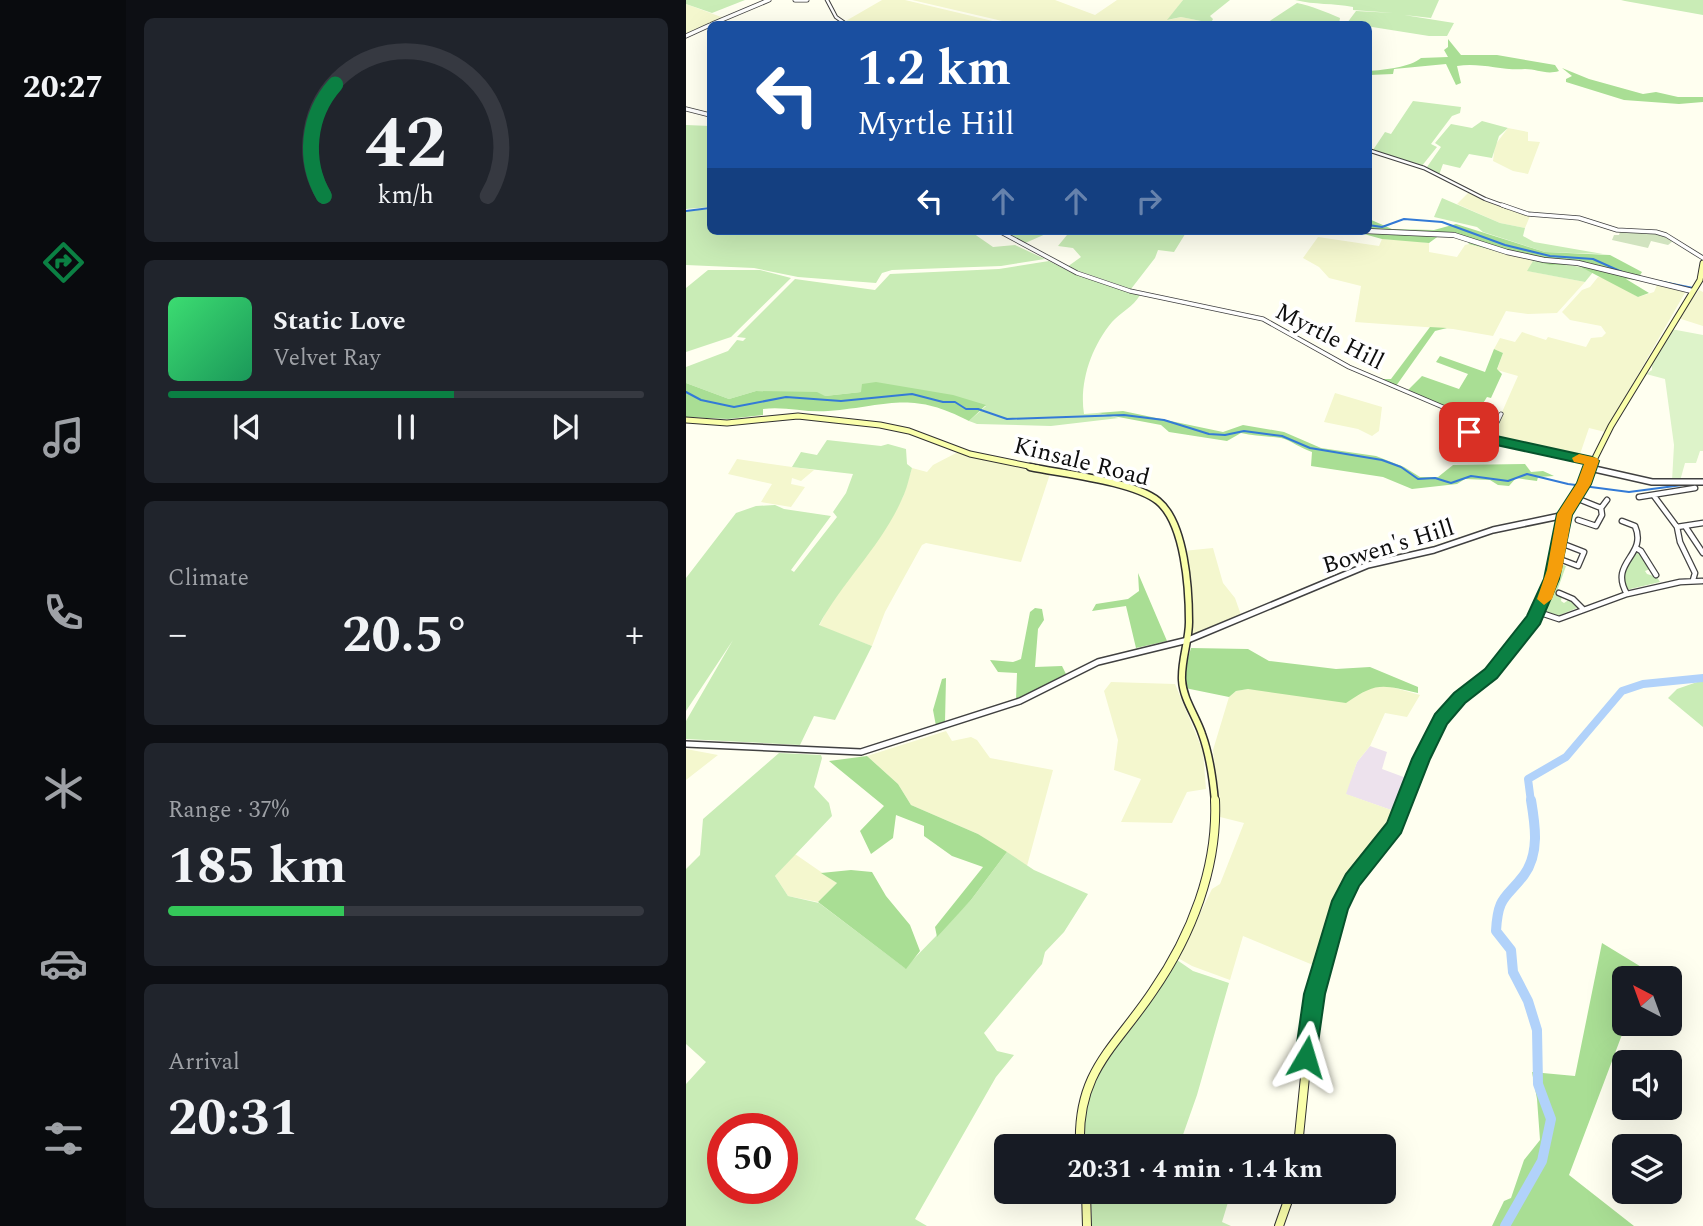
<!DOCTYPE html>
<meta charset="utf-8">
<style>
body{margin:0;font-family:Spectral,serif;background:#20242c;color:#f1f3f6;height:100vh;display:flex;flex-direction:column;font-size:26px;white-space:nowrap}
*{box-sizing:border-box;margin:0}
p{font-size:23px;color:#9ea1a6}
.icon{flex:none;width:38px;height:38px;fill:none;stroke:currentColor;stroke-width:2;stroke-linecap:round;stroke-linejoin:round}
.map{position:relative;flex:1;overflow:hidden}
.panel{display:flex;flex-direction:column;gap:18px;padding:18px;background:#0d0f14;width:560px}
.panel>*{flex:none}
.top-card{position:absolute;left:21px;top:21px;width:665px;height:214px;border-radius:10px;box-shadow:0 7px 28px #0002;background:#1a4fa0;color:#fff;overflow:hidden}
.needle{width:46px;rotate:319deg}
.controls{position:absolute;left:926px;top:966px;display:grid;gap:14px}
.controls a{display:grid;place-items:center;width:70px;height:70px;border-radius:10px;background:#171b24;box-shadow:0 7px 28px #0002;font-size:35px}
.speed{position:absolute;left:21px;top:1113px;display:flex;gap:14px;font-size:35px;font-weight:700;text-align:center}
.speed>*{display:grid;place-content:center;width:91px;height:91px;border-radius:50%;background:#171b24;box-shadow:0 7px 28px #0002;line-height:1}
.speed .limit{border:10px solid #d22;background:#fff;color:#111}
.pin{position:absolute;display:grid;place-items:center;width:60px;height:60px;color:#fff;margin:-30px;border-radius:14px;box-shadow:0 4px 10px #0006}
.me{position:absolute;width:77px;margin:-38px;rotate:7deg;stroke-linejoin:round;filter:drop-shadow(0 0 5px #0008)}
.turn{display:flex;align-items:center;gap:24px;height:147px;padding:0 35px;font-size:32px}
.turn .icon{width:91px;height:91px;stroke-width:2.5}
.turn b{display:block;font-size:49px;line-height:60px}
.lanes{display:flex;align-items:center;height:66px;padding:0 35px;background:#0003;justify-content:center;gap:35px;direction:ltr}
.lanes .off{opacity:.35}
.big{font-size:52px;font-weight:700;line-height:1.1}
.panel .card{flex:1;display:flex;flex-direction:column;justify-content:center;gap:10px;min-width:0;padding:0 24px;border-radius:10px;background:#20242c}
.panel .dial{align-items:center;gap:0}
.dial svg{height:182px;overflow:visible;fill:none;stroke:#363941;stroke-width:7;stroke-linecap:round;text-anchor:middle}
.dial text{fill:#f1f3f6;stroke:none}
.song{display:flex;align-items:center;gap:21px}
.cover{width:84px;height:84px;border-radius:10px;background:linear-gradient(135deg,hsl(140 70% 55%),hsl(150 70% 35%))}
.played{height:7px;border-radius:4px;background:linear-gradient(90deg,#0b8043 60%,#363941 60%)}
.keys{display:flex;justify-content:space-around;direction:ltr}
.heat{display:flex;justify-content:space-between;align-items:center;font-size:38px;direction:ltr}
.charge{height:10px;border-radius:5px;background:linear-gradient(90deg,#34c759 37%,#363941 0)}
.trip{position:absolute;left:308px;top:1134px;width:402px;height:70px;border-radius:10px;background:#171b24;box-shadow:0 7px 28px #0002;font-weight:700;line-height:70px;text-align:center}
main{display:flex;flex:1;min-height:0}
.tab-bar{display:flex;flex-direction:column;width:126px;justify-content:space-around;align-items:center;background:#090b0e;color:#9ea1a6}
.tab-bar .icon{width:49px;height:49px}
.tab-bar .active{color:#0b8043}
.tab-bar b{font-size:32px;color:#f1f3f6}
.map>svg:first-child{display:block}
</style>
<main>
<nav class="tab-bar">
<b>20:27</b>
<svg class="icon active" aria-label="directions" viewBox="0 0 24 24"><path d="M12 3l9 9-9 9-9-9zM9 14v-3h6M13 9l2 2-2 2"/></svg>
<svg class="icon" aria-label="music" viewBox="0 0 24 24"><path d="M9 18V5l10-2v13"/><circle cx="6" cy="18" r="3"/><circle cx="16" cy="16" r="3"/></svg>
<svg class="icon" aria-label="phone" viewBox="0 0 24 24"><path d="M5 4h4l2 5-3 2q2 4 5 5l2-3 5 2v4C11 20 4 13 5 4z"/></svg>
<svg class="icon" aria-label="climate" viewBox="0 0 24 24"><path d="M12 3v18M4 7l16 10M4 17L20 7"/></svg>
<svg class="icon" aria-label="car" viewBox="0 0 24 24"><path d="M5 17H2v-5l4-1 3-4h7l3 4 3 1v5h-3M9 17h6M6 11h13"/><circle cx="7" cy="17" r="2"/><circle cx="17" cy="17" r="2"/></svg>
<svg class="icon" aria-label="filters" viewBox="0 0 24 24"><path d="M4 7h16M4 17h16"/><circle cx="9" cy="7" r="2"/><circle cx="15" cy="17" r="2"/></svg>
</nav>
<section class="panel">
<div class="card dial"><svg viewBox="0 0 100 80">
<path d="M14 69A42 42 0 1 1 86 69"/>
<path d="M14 69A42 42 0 0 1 19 20" stroke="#0b8043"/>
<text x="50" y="56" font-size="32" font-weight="700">42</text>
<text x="50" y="72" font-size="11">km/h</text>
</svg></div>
<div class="card">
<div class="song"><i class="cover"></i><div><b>Static Love</b><p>Velvet Ray</p></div></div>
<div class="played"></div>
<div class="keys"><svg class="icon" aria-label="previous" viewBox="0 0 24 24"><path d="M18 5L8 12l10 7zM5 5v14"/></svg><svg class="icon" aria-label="pause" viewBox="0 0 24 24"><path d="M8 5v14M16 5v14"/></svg><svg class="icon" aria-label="next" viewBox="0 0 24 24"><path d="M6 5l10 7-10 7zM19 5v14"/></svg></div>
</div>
<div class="card"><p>Climate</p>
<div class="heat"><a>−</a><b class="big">20.5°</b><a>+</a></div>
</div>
<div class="card"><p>Range · 37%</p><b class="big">185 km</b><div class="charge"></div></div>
<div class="card"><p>Arrival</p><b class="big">20:31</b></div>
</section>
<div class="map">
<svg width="1017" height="1226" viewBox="0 0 1017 1226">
<rect width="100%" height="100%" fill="#fffff0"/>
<!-- industrial -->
<path fill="#ede2ed" d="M684,746L701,752L696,769L723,779L708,811L659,794L671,762Z"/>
<!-- farmland -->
<path fill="#f4f7ce" d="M196,0H219L315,23L200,24L192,21L187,24H162L158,22Z
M226,0H369L409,15L431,0H497L482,20L495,17L525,23L329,24Z
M0,4L38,18L0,35Z
M822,128L842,132V141L854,142L842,174L827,171L807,161L809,145Z
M783,192L809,205L844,216L839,228L814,223L771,204Z
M632,237L693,246L696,239L720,240L743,243V252L771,257L779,245L783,244L847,261L842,271L899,282L871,313L842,314L820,311L807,336L767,329L669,322L675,286L643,278L633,267L617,258Z
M912,277L920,278L952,297L968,292L971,285L1000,291L919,432L903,428L893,457L805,437L832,376L811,370L817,353L808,349L814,338L829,342L836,332L860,340L862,337L900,347L905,338L916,337L920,333L915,326L884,320L876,312L896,290L904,287Z
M1013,290L1017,292V326L992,318Z
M649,393L696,407L693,431L686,436L672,429L638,422Z
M272,452L364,474L335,562L240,543L236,545L199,612L186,646L133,626L143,606L204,521L217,497L226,468L241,472L247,465Z
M51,459L106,467L128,470L115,481L106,478L105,484L119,487L105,507L75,502L86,484L42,474Z
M527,548L537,583L549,598L555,615L505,635L506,607L497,551Z
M425,682L489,684L517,751L520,789L501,792L486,823L435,822L455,779L428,770L432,740L418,691Z
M695,684L734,695L721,717L699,713L684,746L671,762L660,794L708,811L700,832L680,849L654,883L627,965L557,936L544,980L506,966L492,958L526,889L534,884L558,823L534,817L527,750L543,697L550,691L562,689L676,691Z
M260,731L266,741L285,737L291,740L304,758L367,770L341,866L292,834L225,805L212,784L181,756Z
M0,749L32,755L0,780Z
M109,854L151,883L132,902L102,896L89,876Z"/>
<!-- green -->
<path fill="#c9ecb6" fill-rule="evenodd" d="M0,0H59L26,13L0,4Z
M497,0H544L524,16L527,19L525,23L495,17L481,20Z
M609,0H753L745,18L718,15L768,23L761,36H743L661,23L670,11L708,13L667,10V7C647,3 629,5 609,0Z
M935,0H1017V15L939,1Z
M611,3C626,6 640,12 654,18L653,24H579Z
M727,101L775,107L774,113L766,116L745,144L751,147L735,167L687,150L699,132L705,134Z
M796,121L822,128L813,136L806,158L783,154L774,168L757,164L753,175L741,167L755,147L749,143L765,124L786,128Z
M0,125L24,126V207L0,209Z
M756,198L814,223L839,228L837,236L848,242L917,254L859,252L797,232L791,227L748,217Z
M24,209V231H284L307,247L329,245L359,259L315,266L206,270L196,273L190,283L112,277L68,268L0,265V211Z
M316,231H501L488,252L472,250L469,258L445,289L381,267L395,257L387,248L372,246L381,235L362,233L337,244Z
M363,261L386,273L454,295C447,307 435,312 426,322C405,347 393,383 398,414L411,413L433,418L365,426L291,424L283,421L300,406L175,392L139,396L70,391L43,399L0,383V367L42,351L51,340L57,341L60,338L51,337L109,279L189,290L204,274L313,269Z
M847,261C868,265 888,263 908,271L899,282L841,271Z
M22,270H74L105,278L45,337L0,352V288Z
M141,440L195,446L202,444L220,449L221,464L226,468C223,478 221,489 216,499C196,545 157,581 133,625L186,646L149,720L128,716L114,745L0,739V721L47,640L0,711V578L50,513L70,506L89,505L98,509L145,516L105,570L108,572L151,517L147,512L160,493L167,474L106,467L115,452L131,455Z
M952,551L964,569L959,571L961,574L971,577L974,582L940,590C932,574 942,564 952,551Z
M875,564L880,566L870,594L876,596L875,601L878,603L884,599L891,608L869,617L857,611Z
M1017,680V727L982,698L991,689Z
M93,753L135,755L136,758L128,787L143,803L146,816L89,876L102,896L133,903L219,968L285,900L321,852L348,870L402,894L378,932L359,952L356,964L298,1033L311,1051L328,1055L310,1077L229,1219L241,1226H0V1084L20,1062L0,1044V869L14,855L17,819ZM37,1129H96V1188H37Z
M491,960L507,971L543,983L511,1095L493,1146H399C398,1138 395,1128 395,1120C397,1066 463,1005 491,960Z
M405,1192H522L543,1199L536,1222L545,1226H406Z"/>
<!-- forest -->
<path fill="#a9de94" d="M762,39L775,55H811L869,65L873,71C860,75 851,69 839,69C817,71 794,62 771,66L775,83L770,85L760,64L708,69L707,74L683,75V71C698,70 725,67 735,58L762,57L758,50L762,47Z
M876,68L903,79L957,94L970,92L992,97H1017V102L993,104L938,100L880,82V79L886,76Z
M683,219L706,229L748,230L770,224L859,252L924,255L956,272L951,280L940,279L963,293L952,297L891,265H864L783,244L780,237L758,232L743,243L696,239L667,231H682Z
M744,327L761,328L749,331L710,386L693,379H705Z
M808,349L817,353L811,369L816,374L805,398L801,397L789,416L759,407L721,391L736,376L773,389L782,374L750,362L754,356L799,372Z
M190,382L267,395L300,405L283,421C224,390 203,406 142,411C120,413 99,406 77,409V415L42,419L0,417V383L43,399L70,391L131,392L139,396L175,392L176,384Z
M437,411L537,432L557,425L598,432L635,448L690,456L718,467L734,477H752L767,465L839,464L845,472L857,471L868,476L852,477L851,481L830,478L823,486L812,485L804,480L779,479L771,484L726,489L697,477L625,466L626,452C616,449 604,440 595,438C582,436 568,436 555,433L541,441L483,432L475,425L411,413Z
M452,573L481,641L450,648L440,606L406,611L410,604L442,599L453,591Z
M349,608L356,609L358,620L352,629L349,667L376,666L380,674L330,700L331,673L312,672L304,660L327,662L335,659L344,612Z
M505,648L562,649L583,661L650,669L684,667L732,687V693C697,685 691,681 660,703L562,689L550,691L543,697L499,688L498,672Z
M260,678L259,722L250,726L247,710L256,679Z
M181,756L212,784L225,805L292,834L321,852L285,900L251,937L249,927L297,867L266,856L238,836V826L210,815L207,838L185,854L174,831L198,806L143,761Z
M165,870L186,872L200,896L224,925L234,951L220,969L132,902L151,883L135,873Z
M916,943L957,968L958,978H938V1024H940L883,1175L948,1226H806L818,1201L825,1198L838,1160L854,1140L851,1099L846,1072L889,1076Z"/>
<!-- cemetery -->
<path fill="#d1e3bf" d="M934,232L972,233L987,241L982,245L965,241L962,248L926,240L928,235H933Z"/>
<!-- pitch -->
<path fill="#ddf3c9" d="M985,329L1017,335V451H1014L1010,463H999L994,481H986L988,445L979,379L960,374L966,370V364Z"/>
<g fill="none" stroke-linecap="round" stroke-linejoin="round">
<!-- stream -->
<path stroke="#337ad6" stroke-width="2" d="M0,211L24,208
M682,225L696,227L718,219L756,222L819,245L864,256L907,259L936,272
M972,281L1007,288
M0,392L15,400L48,407L100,397L155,401L226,394L257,402H269L280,409H292L321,419L438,415L478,420L523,434L539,435L558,431L596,436L624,448L696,460L715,467L732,479L749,478L765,483L785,476L822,481L841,474L882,484L943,492L1004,484"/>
<!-- river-far1 -->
<path stroke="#b1d2fa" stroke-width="8" d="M845,802L842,779L880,757L936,691L957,684L1017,678"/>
<!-- river -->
<path stroke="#b1d2fa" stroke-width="10" d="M819,1226L856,1161L865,1119L852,1084L851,1030L842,1001L827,972L825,950L810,931C812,895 820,899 838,875C854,853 849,824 845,800"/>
<!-- minor-far2 casing -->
<g stroke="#414141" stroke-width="4.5">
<path id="minor-far2" d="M141,0L150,17L160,24
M682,150L738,168L799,199L821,207"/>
</g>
<!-- minor-far1 casing -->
<g stroke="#414141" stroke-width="5">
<path id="minor-far1" d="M816,205L842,214L893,218L931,230L970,232L980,235L1017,258
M313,231L391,273L444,291L577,319L663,367L785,419V435L906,461
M803,439L815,414"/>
</g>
<!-- minor casing -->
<g stroke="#414141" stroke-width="7">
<path id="minor" d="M968,496L991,527L994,542L1009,573L1007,580
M953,497L1009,488
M890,498L915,508
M892,520L910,526L916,515L915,508L921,500
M936,521L949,526C962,556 922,562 941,594
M999,526L1017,553
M991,527L1017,523
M950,548L955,551L970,575
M871,558L892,566L898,552L880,545
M873,593L887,599L897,609
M852,612L873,619L941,594L994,582L1016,581"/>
</g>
<!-- tertiary-far2 casing -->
<g stroke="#414141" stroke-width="5">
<path id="tertiary-far2" d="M109,0H121
M26,24L83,0
M0,36L24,25
M0,109L24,115"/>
</g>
<!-- tertiary-far1 casing -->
<g stroke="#414141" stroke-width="6">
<path id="tertiary-far1" d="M680,231L768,235L821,252L858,260L892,263L1006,291"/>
</g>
<!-- tertiary casing -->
<g stroke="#414141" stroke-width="8">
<path id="tertiary" d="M904,468L966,482H1017
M0,744L175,752L334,701L412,662L502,640L682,565L748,550L807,530L879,515"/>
</g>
<!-- secondary-far2 casing -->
<g stroke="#303030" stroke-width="7">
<path id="secondary-far2" d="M0,420L41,423L112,416L194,425L223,431L284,454L352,468
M904,468L925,426L1014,280L1017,263"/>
</g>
<!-- secondary-far1 casing -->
<g stroke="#303030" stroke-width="9">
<path id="secondary-far1" d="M344,467C377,474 447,481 472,501C499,523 503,589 503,622C503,641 495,660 496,680C497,699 510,716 516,734C524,756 527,779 529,802
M718,802L755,719L773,698L805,674L848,620L866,579L879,515L905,467"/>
</g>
<!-- secondary casing -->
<g stroke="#303030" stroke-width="10">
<path id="secondary" d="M394,1146C391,1071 429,1048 467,991C505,936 532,868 529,800
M612,1146L626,1008L652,908L667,880L708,828L719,800
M400,1192L401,1226
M593,1226L605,1192"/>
</g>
<!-- minor-far2 -->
<use href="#minor-far2" stroke="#fff" stroke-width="2.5"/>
<!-- minor-far1 -->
<use href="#minor-far1" stroke="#fff" stroke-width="3.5"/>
<!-- minor -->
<use href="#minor" stroke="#fff" stroke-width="4.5"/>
<!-- tertiary-far2 -->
<use href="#tertiary-far2" stroke="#fff" stroke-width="3.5"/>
<!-- tertiary-far1 -->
<use href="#tertiary-far1" stroke="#fff" stroke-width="4.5"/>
<!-- tertiary -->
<use href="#tertiary" stroke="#fff" stroke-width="5"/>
<!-- secondary-far2 -->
<use href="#secondary-far2" stroke="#faffab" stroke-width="5"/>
<!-- secondary-far1 -->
<use href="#secondary-far1" stroke="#faffab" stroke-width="6"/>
<!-- secondary -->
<use href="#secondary" stroke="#faffab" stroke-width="8"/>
</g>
<!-- route -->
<path fill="#0b8043" stroke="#07532c" stroke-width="2" d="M783,427L792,432L906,457L913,461L905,484L886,515L873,579L854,624L811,678L779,703L761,724L744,759L715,833L673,886L662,909L639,994L630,1057L627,1064L620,1068L612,1064L609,1057L618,994L646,901L660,874L701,823L726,759L749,714L768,693L799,669L841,616L858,579L871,514L891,483L898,464L783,439L776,432Z"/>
<!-- slow -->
<path fill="#f59e0b" d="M893,454L911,458L913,461L905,484L886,515L876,570L866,599L858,605L851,599L861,570L871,514L891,483L898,464L888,462L886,458Z"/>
<g text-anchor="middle" stroke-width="7" stroke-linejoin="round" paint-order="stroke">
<!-- street labels -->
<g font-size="24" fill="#0e0e0e" stroke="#fff">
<text transform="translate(644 336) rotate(27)" y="8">Myrtle Hill</text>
<text transform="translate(396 461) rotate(14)" y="8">Kinsale Road</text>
<text transform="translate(702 546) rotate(-17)" y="8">Bowen's Hill</text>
</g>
</g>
</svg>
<div class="controls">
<a><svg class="needle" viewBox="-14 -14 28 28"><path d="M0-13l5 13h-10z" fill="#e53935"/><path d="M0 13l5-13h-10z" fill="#9ea1a6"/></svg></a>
<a><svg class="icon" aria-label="sound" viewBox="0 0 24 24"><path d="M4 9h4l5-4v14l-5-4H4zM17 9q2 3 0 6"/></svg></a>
<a><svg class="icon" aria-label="layers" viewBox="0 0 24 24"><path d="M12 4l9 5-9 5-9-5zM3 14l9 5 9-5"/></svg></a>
</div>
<div class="speed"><div class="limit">50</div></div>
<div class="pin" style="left:783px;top:432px;background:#d93025"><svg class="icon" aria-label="arrive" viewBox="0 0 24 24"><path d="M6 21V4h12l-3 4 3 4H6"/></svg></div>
<svg class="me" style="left:620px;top:1057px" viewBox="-20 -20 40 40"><path d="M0-17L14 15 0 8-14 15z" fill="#0b8043" stroke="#fff" stroke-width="4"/></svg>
<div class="trip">20:31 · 4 min · 1.4 km</div>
<div class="top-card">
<div class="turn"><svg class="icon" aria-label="left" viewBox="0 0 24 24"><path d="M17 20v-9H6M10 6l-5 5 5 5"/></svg><div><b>1.2 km</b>Myrtle Hill</div></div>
<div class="lanes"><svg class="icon" aria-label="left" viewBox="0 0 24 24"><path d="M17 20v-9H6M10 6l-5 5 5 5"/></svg><svg class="icon off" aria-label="ahead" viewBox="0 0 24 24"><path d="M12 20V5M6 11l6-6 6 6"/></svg><svg class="icon off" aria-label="ahead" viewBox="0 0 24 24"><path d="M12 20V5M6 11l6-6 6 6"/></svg><svg class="icon off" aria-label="right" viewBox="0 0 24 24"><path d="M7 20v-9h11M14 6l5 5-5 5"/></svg></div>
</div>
</div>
</main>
